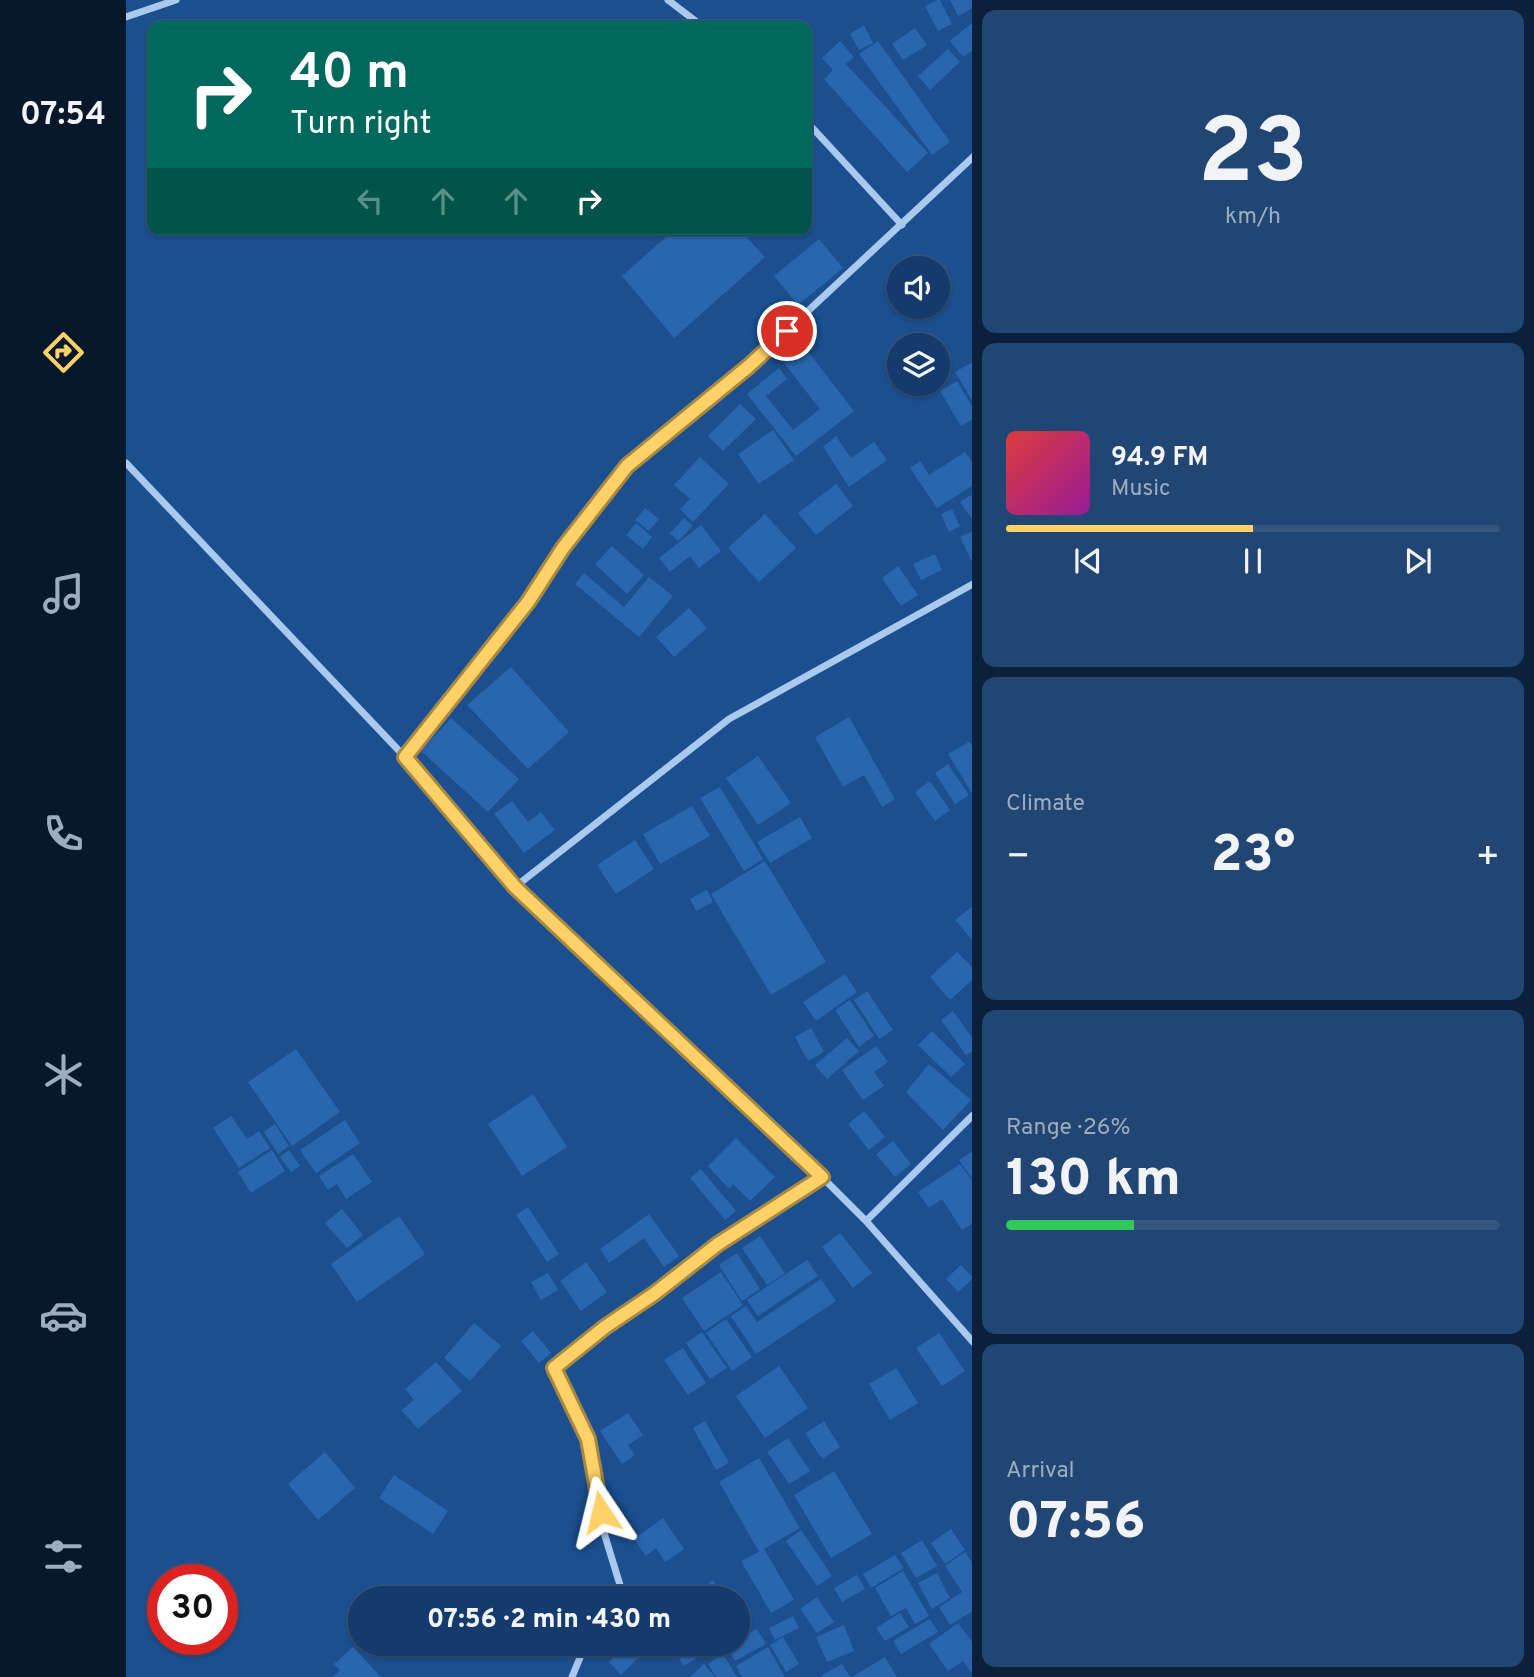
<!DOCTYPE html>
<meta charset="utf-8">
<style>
body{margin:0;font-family:Overpass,sans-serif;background:#214673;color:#f1f3f6;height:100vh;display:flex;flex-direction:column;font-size:26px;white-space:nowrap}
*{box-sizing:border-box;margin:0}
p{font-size:23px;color:#9dadc1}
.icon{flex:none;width:38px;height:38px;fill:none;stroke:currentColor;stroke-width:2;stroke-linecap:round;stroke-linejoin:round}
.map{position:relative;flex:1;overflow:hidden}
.drawer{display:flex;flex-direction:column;gap:10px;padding:10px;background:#0b203b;width:562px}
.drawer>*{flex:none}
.guide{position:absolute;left:21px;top:21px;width:665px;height:214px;border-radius:14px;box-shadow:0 2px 5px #0004,0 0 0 2px #33557e;background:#00695c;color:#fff;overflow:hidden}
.controls{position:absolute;left:761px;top:256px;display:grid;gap:14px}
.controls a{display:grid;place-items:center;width:63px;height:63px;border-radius:50%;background:#143b6b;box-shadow:0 2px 5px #0004,0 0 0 2px #33557e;font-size:35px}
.speed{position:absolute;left:21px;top:1564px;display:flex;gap:14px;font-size:35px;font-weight:700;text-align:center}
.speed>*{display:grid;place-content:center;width:91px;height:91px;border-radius:50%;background:#143b6b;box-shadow:0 2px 5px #0004,0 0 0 2px #33557e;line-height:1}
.speed .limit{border:10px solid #d22;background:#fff;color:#111}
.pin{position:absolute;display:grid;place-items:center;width:60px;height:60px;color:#fff;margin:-30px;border:4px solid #fff;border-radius:50%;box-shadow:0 2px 7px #0007}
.me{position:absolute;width:77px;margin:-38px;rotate:350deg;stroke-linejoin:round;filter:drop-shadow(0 0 5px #0008)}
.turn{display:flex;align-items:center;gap:24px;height:147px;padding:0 28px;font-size:32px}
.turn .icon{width:91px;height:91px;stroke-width:2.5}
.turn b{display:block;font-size:49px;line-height:60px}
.lanes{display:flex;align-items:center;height:66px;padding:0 28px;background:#0003;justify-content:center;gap:35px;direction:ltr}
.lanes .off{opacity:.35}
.big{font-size:52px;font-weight:800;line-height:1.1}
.drawer .widget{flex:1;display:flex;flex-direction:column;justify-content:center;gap:10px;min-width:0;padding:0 24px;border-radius:14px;background:#214673}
.drawer .dial{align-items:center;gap:0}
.dial b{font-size:91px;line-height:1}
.song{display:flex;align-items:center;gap:21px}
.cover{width:84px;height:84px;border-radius:10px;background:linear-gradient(135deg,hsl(0 70% 55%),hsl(300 70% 35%))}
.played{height:7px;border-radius:4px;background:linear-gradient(90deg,#ffd166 50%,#33557e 50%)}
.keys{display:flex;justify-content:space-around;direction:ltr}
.heat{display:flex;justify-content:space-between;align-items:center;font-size:38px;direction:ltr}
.charge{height:10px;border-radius:5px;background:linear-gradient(90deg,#34c759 26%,#33557e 0)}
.trip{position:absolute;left:222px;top:1586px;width:402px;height:70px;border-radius:35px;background:#143b6b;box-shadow:0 2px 5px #0004,0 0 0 2px #33557e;font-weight:800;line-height:70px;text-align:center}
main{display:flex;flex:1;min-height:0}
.tab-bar{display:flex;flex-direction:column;width:126px;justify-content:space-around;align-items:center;background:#08182b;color:#9dadc1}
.tab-bar .icon{width:49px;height:49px}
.tab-bar .on{color:#ffd166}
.tab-bar b{font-size:32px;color:#f1f3f6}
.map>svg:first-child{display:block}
</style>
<main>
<nav class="tab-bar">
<b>07:54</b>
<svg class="icon on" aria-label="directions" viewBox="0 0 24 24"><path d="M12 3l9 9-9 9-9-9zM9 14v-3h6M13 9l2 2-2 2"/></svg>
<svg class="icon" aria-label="music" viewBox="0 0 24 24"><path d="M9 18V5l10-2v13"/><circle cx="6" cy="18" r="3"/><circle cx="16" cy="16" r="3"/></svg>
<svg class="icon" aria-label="phone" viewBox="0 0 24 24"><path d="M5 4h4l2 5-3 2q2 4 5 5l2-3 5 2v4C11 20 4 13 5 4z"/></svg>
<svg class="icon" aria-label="climate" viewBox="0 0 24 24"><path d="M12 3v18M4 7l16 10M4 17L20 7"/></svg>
<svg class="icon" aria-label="car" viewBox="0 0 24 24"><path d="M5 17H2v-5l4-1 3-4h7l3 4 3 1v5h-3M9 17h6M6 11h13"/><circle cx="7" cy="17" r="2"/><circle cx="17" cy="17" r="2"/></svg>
<svg class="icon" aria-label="filters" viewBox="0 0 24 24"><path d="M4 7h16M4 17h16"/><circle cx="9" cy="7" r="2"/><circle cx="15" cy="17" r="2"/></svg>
</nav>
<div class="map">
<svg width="847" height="1677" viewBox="0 0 847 1677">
<rect width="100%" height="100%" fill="#1b4f8f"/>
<!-- building -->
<path fill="#2a66ad" d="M811,0H814L826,24L812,31L799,6Z
M824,0H847V8L832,16Z
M847,22V50L837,57L824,41Z
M738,25L747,43L733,50L724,34Z
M789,28L801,45L777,60L766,44Z
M714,41L728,57L720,64L802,153L781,172L698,79L707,70L696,58Z
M752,41L824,142L806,155L733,54Z
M822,49L834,62L804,90L792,76Z
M549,229H613L639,257L548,338L496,276Z
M693,239L717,268L672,305L648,276Z
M677,345L728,411L670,456L621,394L653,368L661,379L640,396L667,430L694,409L657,362Z
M847,362V402L829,372Z
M831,381L847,408V419L835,426L814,391Z
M614,404L630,419L597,451L582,436Z
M647,430L668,460L633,484L612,454Z
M710,436L725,458L748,442L761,460L723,487L697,447Z
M839,452L847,463V485L811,508L784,468L794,461L803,475Z
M574,457L603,484L567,522L554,509L564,499L548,485Z
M710,484L727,506L690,535L672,513Z
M847,494V520L834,502Z
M519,508L533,519L523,531L509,520Z
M826,509L834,526L823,532L815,514Z
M639,514L670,548L633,582L602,548Z
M558,518L567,526L552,541L544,533Z
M510,523L526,537L517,549L500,535Z
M575,525L595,551L573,568L564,556L544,572L533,558Z
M847,531V564L834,537Z
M486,546L518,575L501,594L469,564Z
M809,554L816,570L795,580L787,564Z
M772,566L792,595L775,606L756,578Z
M458,573L498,607L523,577L547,596L513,637L449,584Z
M563,608L581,628L548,657L530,637Z
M385,667L443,732L402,769L341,705Z
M723,717L769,799L756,807L738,775L717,787L689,737Z
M325,718L393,779L362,812L295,751Z
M843,742L847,747V795L822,754Z
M632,756L665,803L632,825L600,778Z
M822,764L843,795L829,804L809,773Z
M804,781L824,810L809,821L789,792Z
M594,787L637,859L618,871L574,798Z
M386,801L402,822L415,812L429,830L398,853L368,814Z
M566,806L584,836L534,864L517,834Z
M674,817L686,838L644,863L631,842Z
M509,840L528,869L490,894L471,865Z
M639,861L700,962L645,995L585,894Z
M581,890L587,902L570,911L564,899Z
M847,906V941L829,920Z
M831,952L847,968V979L824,1000L804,977Z
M719,974L731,992L690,1021L677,1002Z
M741,991L767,1030L753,1039L728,1000Z
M724,1000L748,1036L733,1047L709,1010Z
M827,1011L847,1039V1051L840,1055L815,1020Z
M685,1028L698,1052L682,1061L669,1037Z
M806,1031L839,1064L825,1077L792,1045Z
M721,1038L733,1051L701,1079L689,1065Z
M750,1046L762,1062L748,1072L758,1086L737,1100L716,1070Z
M170,1049L214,1112L166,1146L122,1082Z
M803,1064L845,1100L817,1130L780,1092Z
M407,1094L441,1147L396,1176L362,1124Z
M738,1111L759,1137L743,1150L722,1124Z
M105,1116L121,1139L133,1131L144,1148L113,1168L87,1128Z
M219,1120L234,1143L190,1173L174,1150Z
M149,1124L163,1146L152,1154L138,1132Z
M610,1138L649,1177L624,1201L607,1184L603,1189L582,1166Z
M767,1141L785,1164L769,1177L750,1154Z
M146,1150L159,1171L125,1193L112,1172Z
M163,1150L174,1166L165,1172L154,1157Z
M845,1152L847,1154V1180L833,1160Z
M227,1154L246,1182L220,1199L211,1184L202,1190L193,1176Z
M834,1164L847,1182V1223L836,1230L816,1199L803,1208L792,1192Z
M575,1169L610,1211L599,1220L564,1178Z
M402,1207L433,1254L421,1262L390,1215Z
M216,1209L237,1235L221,1248L199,1223Z
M523,1214L553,1256L538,1267L518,1238L483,1263L474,1249Z
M273,1216L299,1254L231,1302L205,1264Z
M714,1233L746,1273L727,1288L696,1247Z
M634,1236L659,1273L641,1285L616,1248Z
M611,1253L634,1289L616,1301L593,1265Z
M681,1260L692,1276L632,1316L621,1300Z
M460,1262L481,1292L455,1311L434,1281Z
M835,1265L847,1278L832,1292L820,1279Z
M595,1272L617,1305L578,1331L556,1298Z
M422,1273L432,1290L415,1300L405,1282Z
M695,1279L710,1301L630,1354L605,1316L620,1306L631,1322Z
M600,1319L626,1357L606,1371L580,1333Z
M348,1323L375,1346L344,1381L318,1358Z
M407,1331L425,1353L413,1363L395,1341Z
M576,1332L601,1368L584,1379L560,1343Z
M813,1333L839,1371L816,1386L790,1348Z
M557,1348L580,1383L562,1395L538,1360Z
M310,1362L336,1391L292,1429L275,1410L288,1400L279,1389Z
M653,1366L682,1408L639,1438L610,1396Z
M770,1368L792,1403L764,1420L743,1384Z
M502,1413L517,1435L502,1445L509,1455L496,1464L474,1431Z
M579,1421L603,1463L590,1470L567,1428Z
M698,1421L714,1447L696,1459L679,1433Z
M662,1438L684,1471L663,1484L641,1452Z
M199,1452L229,1488L192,1520L162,1484Z
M633,1458L674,1528L638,1549L668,1600L645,1613L615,1561L633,1552L593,1482Z
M708,1471L746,1534L705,1558L668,1495Z
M268,1475L322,1511L307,1534L253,1498Z
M537,1518L558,1549L539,1562L530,1548L520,1556L508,1539Z
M825,1529L839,1550L819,1564L805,1543Z
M675,1530L706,1576L691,1586L660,1541Z
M796,1540L811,1566L790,1578L775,1553Z
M839,1552L847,1564V1611L824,1625L813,1607L836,1592L819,1566Z
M769,1555L778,1568L745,1588L737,1574Z
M777,1571L803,1616L789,1624L780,1608L765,1616L749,1588Z
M811,1573L824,1598L806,1609L792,1583Z
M731,1575L739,1589L716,1602L708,1588Z
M587,1580L599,1598H561Z
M691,1597L708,1622L691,1633L674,1609Z
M774,1613L783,1627L759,1641L750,1628Z
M667,1616L673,1628L649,1640L643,1628Z
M804,1619L812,1632L775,1654L767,1641Z
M832,1623L847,1643V1675L837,1661L822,1671L803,1644Z
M718,1625L728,1651L701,1662L690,1637Z
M631,1629L640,1644L609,1661L600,1646L612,1643V1639Z
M657,1637L673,1664L660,1672L644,1645Z
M543,1643H593L558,1666Z
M500,1645L512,1658L495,1675L483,1662Z
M227,1647L255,1677H207L214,1670L208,1664Z
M642,1647L659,1677H616L610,1666Z
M597,1654L611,1677H590L582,1664Z
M759,1657L771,1677H726Z
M578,1664L589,1677H564Z
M716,1664L724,1677H697L696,1675Z"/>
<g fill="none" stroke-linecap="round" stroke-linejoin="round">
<!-- minor -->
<path stroke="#a9c9ee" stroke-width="7" d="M542,0L576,26
M0,17L50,0
M681,122L776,225
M0,463L279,757L389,887L696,1177L740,1221L847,1342
M279,757L402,602L437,548L501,466L623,366L847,157
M389,887L603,719L847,584
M740,1221L847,1115
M498,1598L479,1536L462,1439L428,1368L479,1327L528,1294L592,1244L696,1177
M446,1677L460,1643"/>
</g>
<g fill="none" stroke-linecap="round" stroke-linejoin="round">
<!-- route casing -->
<g stroke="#a68842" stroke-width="18">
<path id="route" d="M475,1512L462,1439L428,1368L479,1327L528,1294L592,1244L696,1177L389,887L279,757L402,602L437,548L501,466L623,366L661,331"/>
</g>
<!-- route -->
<use href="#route" stroke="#ffd166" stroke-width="12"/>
</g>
</svg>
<div class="controls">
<a><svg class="icon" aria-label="sound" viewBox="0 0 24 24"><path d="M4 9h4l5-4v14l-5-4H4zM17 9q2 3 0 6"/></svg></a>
<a><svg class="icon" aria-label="layers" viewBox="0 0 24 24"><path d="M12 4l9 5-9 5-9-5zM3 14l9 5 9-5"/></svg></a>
</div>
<div class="speed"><div class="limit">30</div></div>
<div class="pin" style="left:661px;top:331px;background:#d93025"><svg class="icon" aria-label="arrive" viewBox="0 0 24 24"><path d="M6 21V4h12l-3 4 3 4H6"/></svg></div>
<svg class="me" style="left:475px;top:1512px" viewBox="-20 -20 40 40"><path d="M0-17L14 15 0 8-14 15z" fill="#ffd166" stroke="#fff" stroke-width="4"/></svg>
<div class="trip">07:56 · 2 min · 430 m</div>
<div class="guide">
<div class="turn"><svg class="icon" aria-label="right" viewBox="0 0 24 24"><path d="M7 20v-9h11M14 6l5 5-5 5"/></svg><div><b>40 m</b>Turn right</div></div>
<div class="lanes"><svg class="icon off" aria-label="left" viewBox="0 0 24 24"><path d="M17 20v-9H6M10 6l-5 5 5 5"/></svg><svg class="icon off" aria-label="ahead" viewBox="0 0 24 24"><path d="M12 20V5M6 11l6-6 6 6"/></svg><svg class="icon off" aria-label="ahead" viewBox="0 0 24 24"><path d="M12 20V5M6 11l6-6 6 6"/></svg><svg class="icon" aria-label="right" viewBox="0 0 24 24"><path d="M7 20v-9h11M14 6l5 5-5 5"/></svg></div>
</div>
</div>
<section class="drawer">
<div class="widget dial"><b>23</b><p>km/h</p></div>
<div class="widget">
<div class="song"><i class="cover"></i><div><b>94.9 FM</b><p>Music</p></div></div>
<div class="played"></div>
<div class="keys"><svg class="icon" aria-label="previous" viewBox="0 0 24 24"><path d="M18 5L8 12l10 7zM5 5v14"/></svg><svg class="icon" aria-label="pause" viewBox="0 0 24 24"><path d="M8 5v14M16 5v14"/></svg><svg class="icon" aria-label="next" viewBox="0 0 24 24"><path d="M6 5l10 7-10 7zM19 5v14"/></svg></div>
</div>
<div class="widget"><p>Climate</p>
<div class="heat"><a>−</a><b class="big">23°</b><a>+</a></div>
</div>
<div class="widget"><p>Range · 26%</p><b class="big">130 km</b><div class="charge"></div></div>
<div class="widget"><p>Arrival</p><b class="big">07:56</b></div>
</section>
</main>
